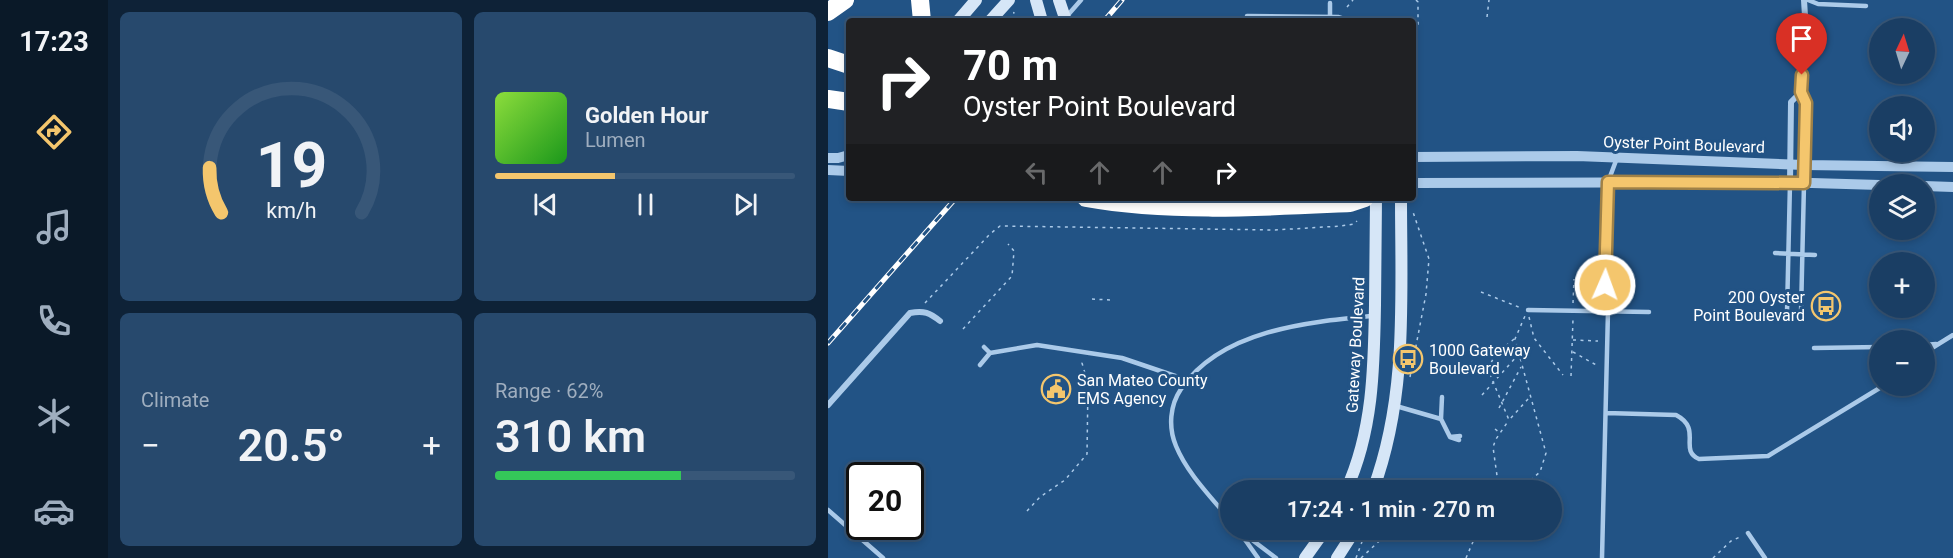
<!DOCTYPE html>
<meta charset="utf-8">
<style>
body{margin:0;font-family:Roboto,sans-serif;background:#27496d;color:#f1f3f6;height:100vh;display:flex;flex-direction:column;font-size:22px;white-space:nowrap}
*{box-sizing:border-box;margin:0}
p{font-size:20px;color:#9faebf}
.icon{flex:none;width:33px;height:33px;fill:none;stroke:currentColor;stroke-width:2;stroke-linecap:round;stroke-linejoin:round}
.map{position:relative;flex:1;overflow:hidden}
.sheet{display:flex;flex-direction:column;gap:12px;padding:12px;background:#0e2237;width:720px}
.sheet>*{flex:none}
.guide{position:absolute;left:18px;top:18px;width:570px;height:183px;border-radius:6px;box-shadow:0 3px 9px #0003,0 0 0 2px #385778;background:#202124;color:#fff;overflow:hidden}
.needle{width:39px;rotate:4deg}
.fabs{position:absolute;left:1041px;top:18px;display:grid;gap:12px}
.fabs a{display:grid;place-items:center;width:66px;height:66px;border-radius:50%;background:#1a3e64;box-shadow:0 3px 9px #0003,0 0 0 2px #385778;font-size:30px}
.speed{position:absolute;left:18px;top:462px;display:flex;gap:12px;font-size:30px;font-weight:700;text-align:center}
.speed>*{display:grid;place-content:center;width:78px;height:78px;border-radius:50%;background:#1a3e64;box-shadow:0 3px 9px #0003,0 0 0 2px #385778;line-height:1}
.speed .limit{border:3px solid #111;border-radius:9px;background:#fff;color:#111}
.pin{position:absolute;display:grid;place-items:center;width:51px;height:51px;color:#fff;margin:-62px -26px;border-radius:50% 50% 50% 0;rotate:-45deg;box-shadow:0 0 6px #0007}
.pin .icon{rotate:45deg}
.me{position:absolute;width:66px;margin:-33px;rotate:2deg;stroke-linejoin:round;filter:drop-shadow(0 0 4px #0008)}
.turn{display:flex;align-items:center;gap:21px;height:126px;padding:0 18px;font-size:27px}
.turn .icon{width:78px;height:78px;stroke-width:2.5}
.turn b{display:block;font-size:42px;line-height:51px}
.lanes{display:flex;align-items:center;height:57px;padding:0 18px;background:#0003;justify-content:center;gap:30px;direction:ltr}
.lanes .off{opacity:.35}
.big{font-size:45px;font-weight:600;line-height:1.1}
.sheet .widget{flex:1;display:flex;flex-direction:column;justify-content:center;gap:9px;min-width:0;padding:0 21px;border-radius:9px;background:#27496d}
.sheet .dial{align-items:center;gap:0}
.dial svg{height:156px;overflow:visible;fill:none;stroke:#385778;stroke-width:7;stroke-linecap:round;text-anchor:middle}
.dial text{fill:#f1f3f6;stroke:none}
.song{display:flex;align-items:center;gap:18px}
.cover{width:72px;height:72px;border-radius:9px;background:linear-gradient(135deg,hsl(90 70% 55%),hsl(120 70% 35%))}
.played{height:6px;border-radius:3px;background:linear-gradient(90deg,#f4c66d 40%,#385778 40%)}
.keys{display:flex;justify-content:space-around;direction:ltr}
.heat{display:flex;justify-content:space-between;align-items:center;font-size:33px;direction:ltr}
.charge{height:9px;border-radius:4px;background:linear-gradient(90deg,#34c759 62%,#385778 0)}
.sheet .tiles{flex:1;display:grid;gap:12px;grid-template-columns:repeat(2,1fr)}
.trip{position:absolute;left:392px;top:480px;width:342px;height:60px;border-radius:30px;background:#1a3e64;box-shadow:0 3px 9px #0003,0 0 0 2px #385778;font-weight:600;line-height:60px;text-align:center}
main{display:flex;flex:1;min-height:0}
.dock{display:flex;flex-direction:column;width:108px;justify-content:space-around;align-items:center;background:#0a1928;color:#9faebf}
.dock .icon{width:42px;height:42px}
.dock .current{color:#f4c66d}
.dock b{font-size:27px;color:#f1f3f6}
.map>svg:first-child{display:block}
</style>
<main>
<nav class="dock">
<b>17:23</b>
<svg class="icon current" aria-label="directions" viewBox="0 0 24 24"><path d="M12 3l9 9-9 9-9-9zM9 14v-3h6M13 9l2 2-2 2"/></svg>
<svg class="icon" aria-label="music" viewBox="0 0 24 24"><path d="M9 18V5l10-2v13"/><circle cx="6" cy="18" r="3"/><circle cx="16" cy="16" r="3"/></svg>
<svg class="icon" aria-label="phone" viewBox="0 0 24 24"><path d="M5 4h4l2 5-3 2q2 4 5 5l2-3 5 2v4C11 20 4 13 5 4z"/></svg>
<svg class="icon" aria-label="climate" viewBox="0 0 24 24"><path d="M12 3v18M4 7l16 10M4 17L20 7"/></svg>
<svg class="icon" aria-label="car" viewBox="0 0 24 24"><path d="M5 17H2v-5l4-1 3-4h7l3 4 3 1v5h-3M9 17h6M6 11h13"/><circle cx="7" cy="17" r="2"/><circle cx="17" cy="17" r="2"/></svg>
</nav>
<section class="sheet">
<div class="tiles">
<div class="widget dial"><svg viewBox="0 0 100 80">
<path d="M14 69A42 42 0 1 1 86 69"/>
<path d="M14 69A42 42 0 0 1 8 46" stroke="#f4c66d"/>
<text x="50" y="56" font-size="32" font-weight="700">19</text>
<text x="50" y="72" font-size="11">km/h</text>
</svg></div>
<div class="widget">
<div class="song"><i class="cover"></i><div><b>Golden Hour</b><p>Lumen</p></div></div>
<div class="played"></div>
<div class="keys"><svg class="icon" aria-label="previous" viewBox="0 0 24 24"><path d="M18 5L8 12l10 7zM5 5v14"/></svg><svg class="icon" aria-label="pause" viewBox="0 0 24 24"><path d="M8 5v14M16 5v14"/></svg><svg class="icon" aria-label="next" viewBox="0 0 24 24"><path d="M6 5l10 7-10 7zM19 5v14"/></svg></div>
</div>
<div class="widget"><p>Climate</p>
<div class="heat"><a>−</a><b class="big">20.5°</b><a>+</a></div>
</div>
<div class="widget"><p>Range · 62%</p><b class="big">310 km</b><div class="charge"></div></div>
</div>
</section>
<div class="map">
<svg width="1125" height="558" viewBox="0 0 1125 558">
<rect width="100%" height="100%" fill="#225385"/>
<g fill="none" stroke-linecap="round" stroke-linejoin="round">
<!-- path -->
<path stroke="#abcae9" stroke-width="1.5" stroke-dasharray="3 4.5" stroke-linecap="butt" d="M588,0L590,2V29
M519,7L525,0
M659,17L661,0
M184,21L186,12
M653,292L693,308
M264,299L282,300
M97,303L162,234L172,226L447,230L513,226L526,224L529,221
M745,303L746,279
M701,317L706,338L735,375
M135,329L184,276L186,251L180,244
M686,339C675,349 662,356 661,372L681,420L701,398
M745,340L770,341
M745,352L770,366
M743,376L745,319
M582,377L598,294L601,259L585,212
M654,395L690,355
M671,408L693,367
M667,429L671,432
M671,490L665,447L668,439L681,420
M691,490L712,472L718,453L687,339L697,316
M199,511L212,497L237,480L259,454L260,384L254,363L255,359
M646,537L691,531
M528,558L535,539
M533,558L563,530L568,534
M638,558L650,530
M885,558L903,541L912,537"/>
<!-- service -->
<path stroke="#abcae9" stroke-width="4.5" d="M980,0L990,4L1038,6
M239,16L253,0
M419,16L510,17L522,21
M502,16V3
M947,253L987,255
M777,285L780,182L789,158
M1084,308V315
M700,310L821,312
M959,313L962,183
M973,313L976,184
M1096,345L1108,344
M156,347L162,353
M986,348L1052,347
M1096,353L1125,335
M152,365L162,353L209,345L294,358L359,380
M568,406L613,419L614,397
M778,413L848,415C875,429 850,450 871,459L940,456L1055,386
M613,419L622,437L631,440
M622,437L632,436
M444,490L445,489
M0,510L55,558
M402,520C383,497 359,473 348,446C340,427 342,405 353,389C393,330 480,322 544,316
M411,530L448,558
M920,533L937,558
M413,534L430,558
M774,558L780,311"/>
<!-- minor -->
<path stroke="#abcae9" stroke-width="6" d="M962,183L963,102L973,92
M976,183L978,103L973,92L977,16L976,0
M0,405L82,313C96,310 102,313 112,321"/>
<!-- tertiary -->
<path stroke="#abcae9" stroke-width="10" d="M585,157L749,156L976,165L1125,167
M0,158H10L21,155
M0,170L21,171
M585,183L947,182L1052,185
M1096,186L1125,187"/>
<!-- secondary -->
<path stroke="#d6e6f7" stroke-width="12" d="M208,0L214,21
M130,21L148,0
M162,21L181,0
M518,490C545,432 546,368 547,305C547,269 548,234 548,198
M545,490C580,396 573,297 573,198
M477,558L497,530
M509,558L527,530"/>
<!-- motorway -->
<path stroke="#fff" stroke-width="18" d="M92,0L94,21
M0,12L17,0
M0,58L21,65
M0,99L21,102
M258,198C342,213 437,207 522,203L537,198"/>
<!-- rail casing -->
<g stroke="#fff" stroke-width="5">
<path id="rail" d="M276,21L294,0
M0,343L128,198"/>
</g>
<!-- rail -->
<use href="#rail" stroke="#225385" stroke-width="3" stroke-dasharray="9" stroke-linecap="butt"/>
<!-- secondary-bridge -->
<path stroke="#d6e6f7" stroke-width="12" d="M231,0L238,21"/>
</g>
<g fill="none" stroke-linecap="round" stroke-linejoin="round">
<!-- route casing -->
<g stroke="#9f8147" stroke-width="15">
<path id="route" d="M777,285L780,182L976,183L978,103L973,92L974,75"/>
</g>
<!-- route -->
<use href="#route" stroke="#f4c66d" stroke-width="10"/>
</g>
<!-- icons -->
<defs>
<g id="bus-ring" transform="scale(1.5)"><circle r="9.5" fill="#225385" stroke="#f4c66d" stroke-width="1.5"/><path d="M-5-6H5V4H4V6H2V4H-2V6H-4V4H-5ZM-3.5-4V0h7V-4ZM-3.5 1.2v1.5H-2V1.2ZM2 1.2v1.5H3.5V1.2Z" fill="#f4c66d"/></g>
<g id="civic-ring" transform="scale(1.5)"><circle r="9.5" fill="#225385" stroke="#f4c66d" stroke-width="1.5"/><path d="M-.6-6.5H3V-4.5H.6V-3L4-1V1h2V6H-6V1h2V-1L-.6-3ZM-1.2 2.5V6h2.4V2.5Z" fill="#f4c66d"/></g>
</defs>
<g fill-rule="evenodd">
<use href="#bus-ring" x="998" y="306"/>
<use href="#bus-ring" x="580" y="359"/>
<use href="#civic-ring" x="228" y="389"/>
</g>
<g text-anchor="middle" stroke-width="6" stroke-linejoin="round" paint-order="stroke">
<!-- street labels -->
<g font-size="16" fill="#fff" stroke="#225385">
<text transform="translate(856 144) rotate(2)" y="6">Oyster Point Boulevard</text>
<text transform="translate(527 345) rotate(-87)" y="6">Gateway Boulevard</text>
</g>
<!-- poi labels -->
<g font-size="16" fill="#fff" stroke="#225385" text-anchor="start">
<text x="977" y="303" text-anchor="end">200 Oyster<tspan x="977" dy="18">Point Boulevard</tspan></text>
<text x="601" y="356">1000 Gateway<tspan x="601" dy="18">Boulevard</tspan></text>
<text x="249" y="386">San Mateo County<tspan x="249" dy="18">EMS Agency</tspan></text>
</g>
</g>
</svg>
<div class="fabs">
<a><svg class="needle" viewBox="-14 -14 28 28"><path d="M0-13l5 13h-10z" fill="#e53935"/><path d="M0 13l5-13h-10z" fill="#9faebf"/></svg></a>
<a><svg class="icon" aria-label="sound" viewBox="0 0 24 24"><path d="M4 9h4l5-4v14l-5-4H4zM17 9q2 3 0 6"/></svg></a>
<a><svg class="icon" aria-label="layers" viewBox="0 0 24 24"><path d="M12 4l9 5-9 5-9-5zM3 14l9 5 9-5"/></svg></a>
<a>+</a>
<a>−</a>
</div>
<div class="speed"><div class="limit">20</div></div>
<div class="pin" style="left:974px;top:75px;background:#d93025"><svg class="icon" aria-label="arrive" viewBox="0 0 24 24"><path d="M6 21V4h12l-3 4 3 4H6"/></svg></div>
<svg class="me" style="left:777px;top:285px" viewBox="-20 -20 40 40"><circle r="17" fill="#f4c66d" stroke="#fff" stroke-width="3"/><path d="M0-11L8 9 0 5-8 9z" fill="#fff"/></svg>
<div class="trip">17:24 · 1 min · 270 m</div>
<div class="guide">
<div class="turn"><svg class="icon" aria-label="right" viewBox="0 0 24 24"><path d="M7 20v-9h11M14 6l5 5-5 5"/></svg><div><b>70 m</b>Oyster Point Boulevard</div></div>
<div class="lanes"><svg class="icon off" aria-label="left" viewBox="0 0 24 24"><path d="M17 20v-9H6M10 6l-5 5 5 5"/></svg><svg class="icon off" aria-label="ahead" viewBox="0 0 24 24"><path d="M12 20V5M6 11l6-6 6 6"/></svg><svg class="icon off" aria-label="ahead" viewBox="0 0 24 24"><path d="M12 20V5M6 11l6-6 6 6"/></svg><svg class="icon" aria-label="right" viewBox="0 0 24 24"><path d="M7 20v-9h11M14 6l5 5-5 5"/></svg></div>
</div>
</div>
</main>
